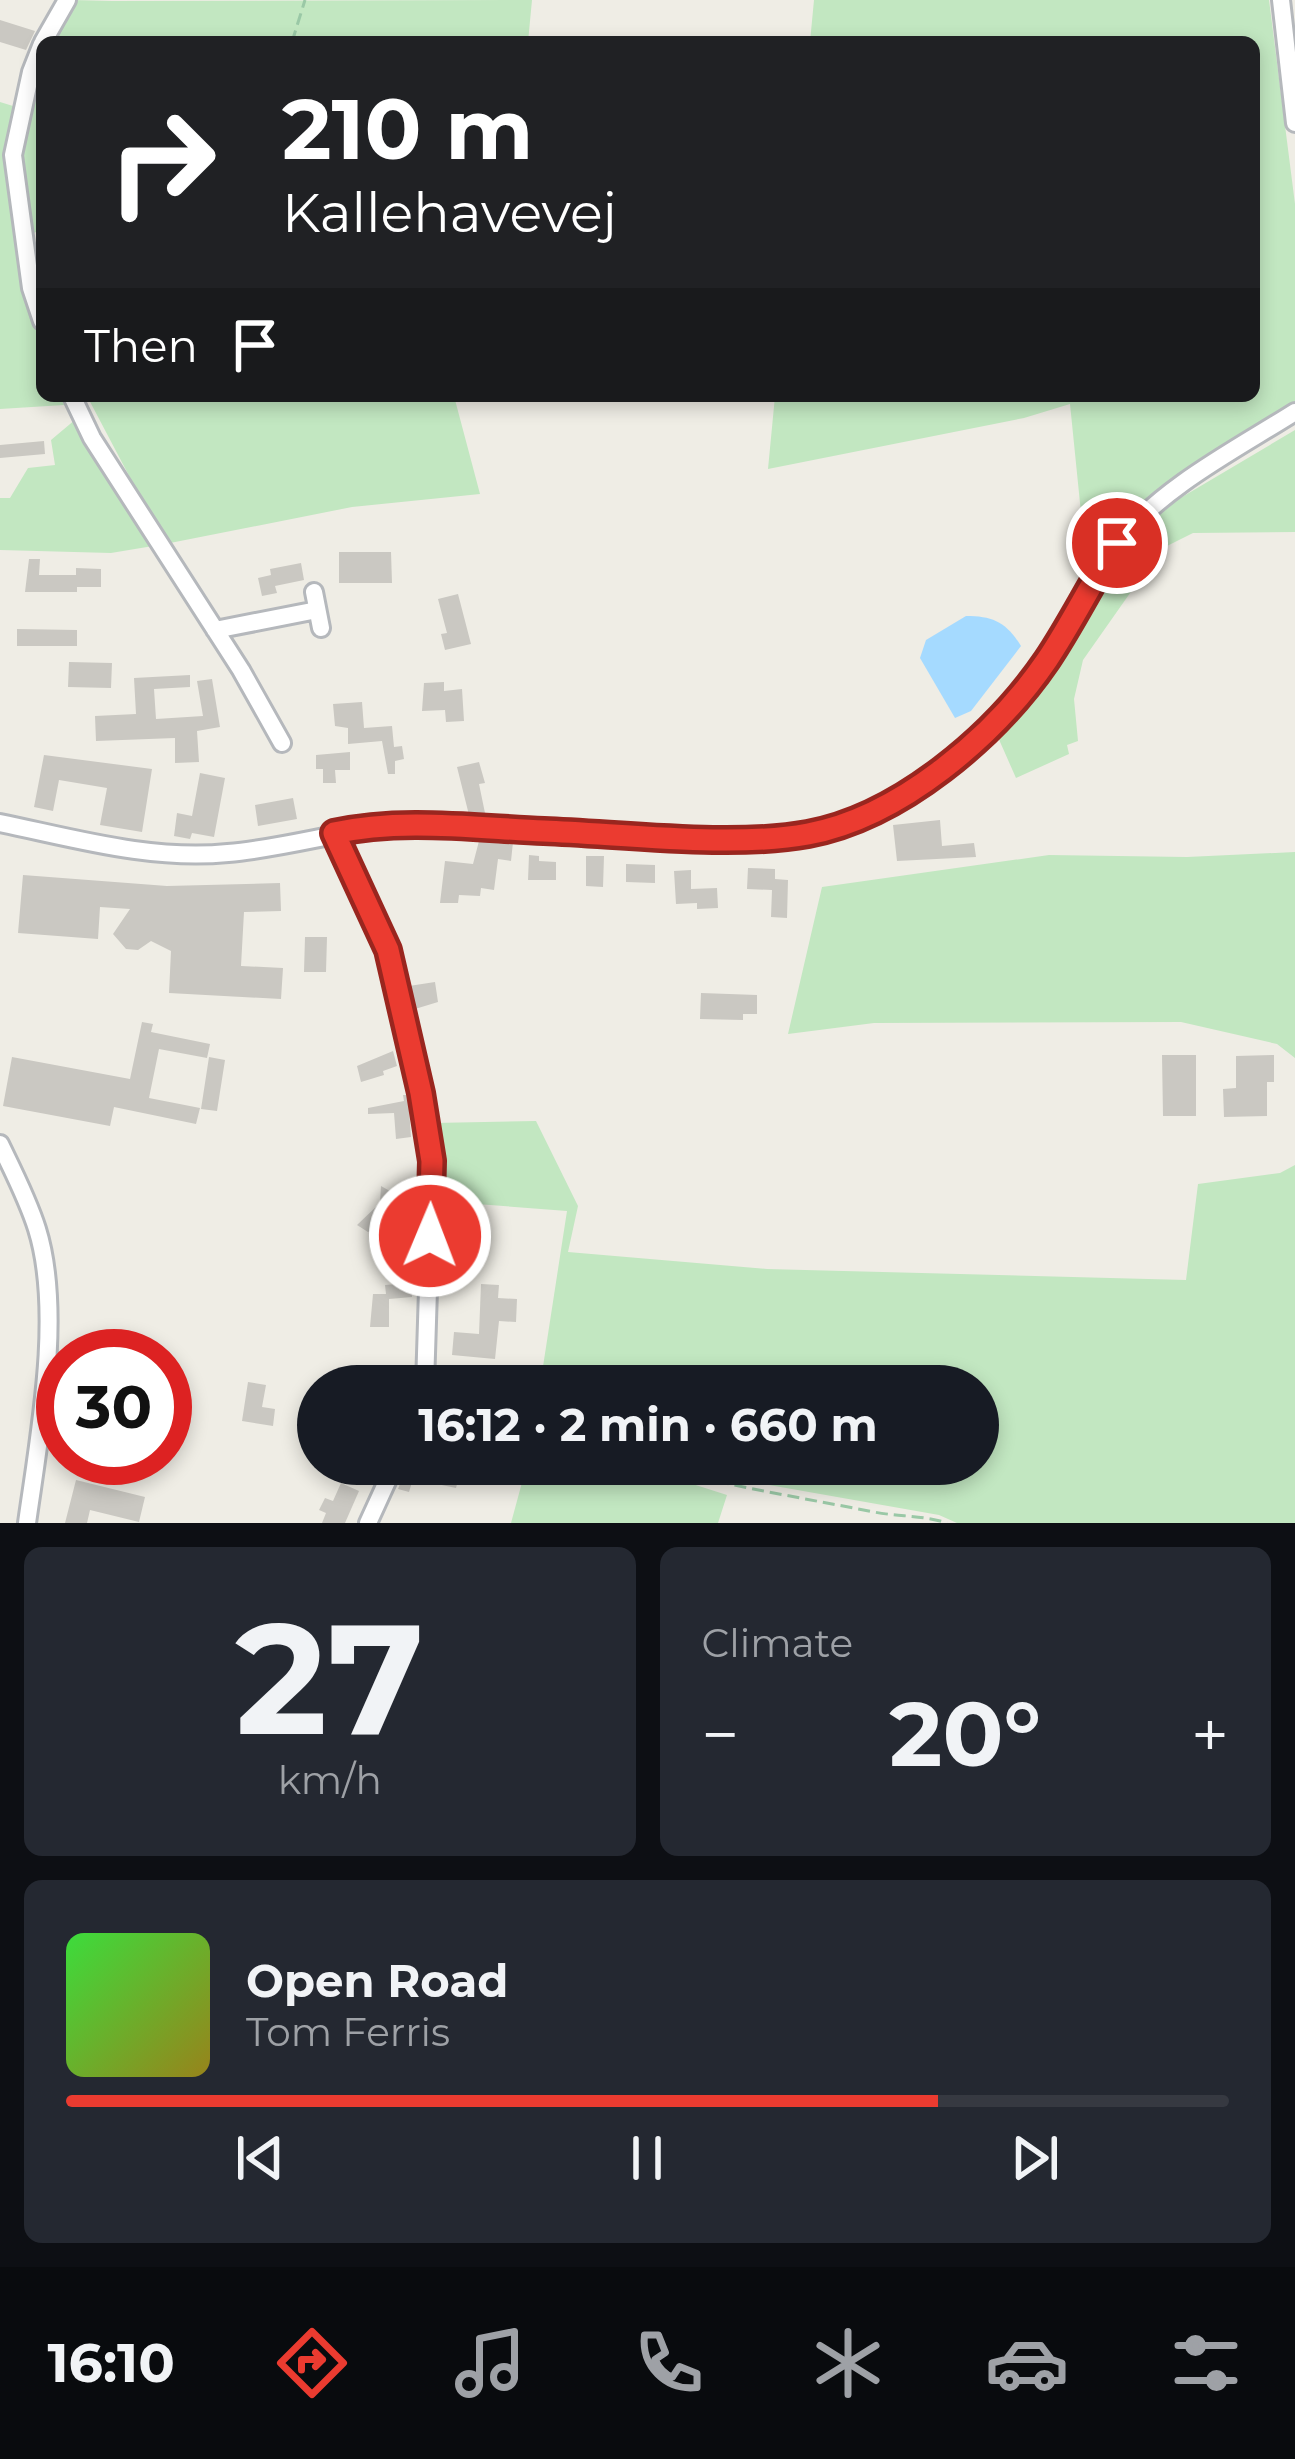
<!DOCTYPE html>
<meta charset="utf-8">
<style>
body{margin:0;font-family:Montserrat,sans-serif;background:#242831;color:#f1f3f6;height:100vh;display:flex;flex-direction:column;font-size:45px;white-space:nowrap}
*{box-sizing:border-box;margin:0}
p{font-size:39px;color:#9ea1a6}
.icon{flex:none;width:66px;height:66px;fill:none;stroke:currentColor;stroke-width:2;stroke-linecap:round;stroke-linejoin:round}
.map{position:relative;height:1523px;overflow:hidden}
.drawer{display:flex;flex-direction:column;gap:24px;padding:24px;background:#0d0f14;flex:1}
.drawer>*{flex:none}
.guide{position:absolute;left:36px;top:36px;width:1224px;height:366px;border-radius:18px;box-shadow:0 6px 18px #0003;background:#202124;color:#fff;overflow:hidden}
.speed{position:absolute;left:36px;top:1329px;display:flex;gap:24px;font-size:60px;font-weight:700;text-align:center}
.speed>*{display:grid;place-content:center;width:156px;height:156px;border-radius:50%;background:#171b24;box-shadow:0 6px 18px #0003;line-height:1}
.speed .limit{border:18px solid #d22;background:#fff;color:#111}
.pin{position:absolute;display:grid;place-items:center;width:102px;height:102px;color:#fff;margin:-51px;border:6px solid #fff;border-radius:50%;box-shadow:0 3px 12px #0007}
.me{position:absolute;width:132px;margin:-66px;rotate:1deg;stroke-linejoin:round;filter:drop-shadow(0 0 9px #0008)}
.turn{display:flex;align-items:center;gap:42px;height:252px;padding:0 48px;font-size:54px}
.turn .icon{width:156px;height:156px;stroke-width:2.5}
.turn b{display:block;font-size:84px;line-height:102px}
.then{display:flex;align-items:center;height:114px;padding:0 48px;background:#0003;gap:24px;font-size:45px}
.big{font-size:90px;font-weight:700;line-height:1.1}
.drawer .card{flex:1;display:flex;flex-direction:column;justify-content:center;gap:18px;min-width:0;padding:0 42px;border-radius:18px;background:#242831}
.drawer .dial{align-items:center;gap:0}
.dial b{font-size:156px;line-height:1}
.song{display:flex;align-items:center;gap:36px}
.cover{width:144px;height:144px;border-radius:18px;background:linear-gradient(135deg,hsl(120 70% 55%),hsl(50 70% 35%))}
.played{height:12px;border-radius:6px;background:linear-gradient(90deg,#eb3b30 75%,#363941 75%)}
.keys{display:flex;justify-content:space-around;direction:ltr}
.heat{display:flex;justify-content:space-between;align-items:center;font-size:66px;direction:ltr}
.drawer .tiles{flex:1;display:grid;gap:24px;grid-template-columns:1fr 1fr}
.card:last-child{grid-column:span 2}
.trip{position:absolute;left:297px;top:1365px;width:702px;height:120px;border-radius:60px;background:#171b24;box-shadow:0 6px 18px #0003;font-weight:700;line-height:120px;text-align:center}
.tabs{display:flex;height:192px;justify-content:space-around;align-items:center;background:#090b0e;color:#9ea1a6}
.tabs .icon{width:84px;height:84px}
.tabs .selected{color:#eb3b30}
.tabs b{font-size:54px;color:#f1f3f6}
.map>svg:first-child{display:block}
</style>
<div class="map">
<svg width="1295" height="1523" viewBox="0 0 1295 1523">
<rect width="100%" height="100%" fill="#efede5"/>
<!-- green -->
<path fill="#c2e7c1" d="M72,0L112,1L532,0L528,42H48Z
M814,0H1269L1295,204V401L1198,460L1086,562L1070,404L1024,418L768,469L775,396H1254V42H810Z
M31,92L42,96V229L28,236L18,146Z
M0,102L13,106L7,157L27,295L42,339V396H61L64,405L0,409Z
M87,396H454L480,494L352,507L165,544Z
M76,419L153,546L111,553L0,550V498H10L28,468L55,465L51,440Z
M1295,430V532L1193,533L1161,549L1083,660L1074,699L1078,741L1067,745L1069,754L1016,778L997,735L1051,670L1131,538L1177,500Z
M1295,852V1058L1277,1044L1181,1022L874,1023L788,1034L822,887L1049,855L1187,857Z
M536,1121L578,1206L568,1252L767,1269L1186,1280L1198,1184L1280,1173L1295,1165V1523H957L939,1515L701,1473L671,1464H978V1386H540L567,1211L437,1201L433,1123Z
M527,1464H630L727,1495L718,1523H511Z"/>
<!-- water -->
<path fill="#a5daff" d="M966,616C993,616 1006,622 1021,646L971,711L955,718L920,658L926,640Z"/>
<!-- building -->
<path fill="#cac8c2" d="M0,20L35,31L26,50L0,42Z
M44,441L45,454L0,458V445Z
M339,552H391L392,583H339Z
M29,559H40L39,575H76V568L101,569V587H77V592H25Z
M301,563L304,580L275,586L277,593L262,596L258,578L271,575L270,569Z
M458,594L471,644L445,650L441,634L447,633L438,599Z
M17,629L77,630V646H17Z
M69,662L112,663L111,688L68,687Z
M190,675V687L154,689L156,719L203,716L197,681L212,679L220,727L197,731L199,762L175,763V738L96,741L95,716L136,714L134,678Z
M444,682V691L462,689L464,721L446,722L445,710L422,711L424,683Z
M362,702L364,728L392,726L394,747L402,746L404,759L395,761V774H388L382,741L348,744V728L335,726L333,704Z
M350,752V770H335L336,783H323V769H316V755Z
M44,755L152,769L142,832L100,825L107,788L59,780L53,811L34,807Z
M479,762L485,783L479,784L485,813L469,815L457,767Z
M200,773L225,778L214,837L192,833L190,839L174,836L177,813L192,816Z
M293,798L297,819L258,826L255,805Z
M940,820L942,846L974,843L976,857L897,861L893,825Z
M479,841L513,842L511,861L498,859L494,890L481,888L480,896L459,895L458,903H440L445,861L473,864Z
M529,855L539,856V861L556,862V880H528Z
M586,856H604L603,887L586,886Z
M626,864L655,865V883L626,882Z
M748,868L775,869V879L788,880L787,918L771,917L772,890L747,889Z
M691,870V889L717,888L718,908L697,909V903L676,904L674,871Z
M23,875L167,886L280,883L281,911L244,912L241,966L283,968L281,999L169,993L171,951L151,941L138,950L126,949L113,934L130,909L100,907L98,939L18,933Z
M305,937H327L326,972H304Z
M435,982L438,1002L415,1009L409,986Z
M701,993L757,995V1014H743V1020L700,1019Z
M142,1022L153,1024L151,1032L210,1044L207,1058L159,1049L149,1098L200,1108L196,1124L114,1107L110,1126L3,1106L12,1057L130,1079Z
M393,1051L397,1066L383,1071L384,1075L361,1082L357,1066Z
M1162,1055H1196V1116H1163Z
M1274,1055V1082H1267V1116L1224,1117L1223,1089L1236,1088V1056Z
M209,1057L225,1060L217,1111L201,1109Z
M403,1095H408L411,1137L396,1139L394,1113L368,1114V1108L404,1101Z
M381,1186L395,1194V1206L401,1210L393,1215L416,1230V1241L405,1246L375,1228L368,1232L357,1225L380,1203Z
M411,1283L412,1297L389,1299V1327H370L373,1294H386L385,1285Z
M481,1284L499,1285L498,1298L517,1299L516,1322L499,1321L495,1359L452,1355L454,1332L479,1334Z
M248,1382L266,1385L262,1407L275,1409L273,1426L242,1421Z
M408,1464L440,1466L481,1464L477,1477L460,1473L456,1488L413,1479L409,1492L398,1489Z
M76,1480L145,1497L139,1522L90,1510L87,1523H65Z
M341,1483L359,1491L345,1523H322L326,1513L319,1510L325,1498L333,1501Z"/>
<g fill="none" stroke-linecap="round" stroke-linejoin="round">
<!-- minor casing -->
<g stroke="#b5b8bc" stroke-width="22">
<path id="minor" d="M1281,0L1295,123
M43,42L67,0
M42,44L31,72L13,155L31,288L42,321
M72,396L92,438L241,670L282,743
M314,592L321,628
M215,630L317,610
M0,823C73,838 152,861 228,853C287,848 342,830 401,825C477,828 553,831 629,834C706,837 791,849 864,818C936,788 995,725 1043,665C1073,628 1088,579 1119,541C1164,486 1235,450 1295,412
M334,833L388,950L421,1093L432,1161L425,1386
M0,1144C13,1171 28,1200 37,1229C63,1312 39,1437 27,1523
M368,1523L395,1464"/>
</g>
<!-- path -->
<path stroke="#9ac8a6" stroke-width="3" stroke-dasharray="12 6" stroke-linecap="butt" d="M292,42L305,0
M647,1464C721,1485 798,1497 874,1512C900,1517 923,1515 947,1523"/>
<!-- minor -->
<use href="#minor" stroke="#fff" stroke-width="16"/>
</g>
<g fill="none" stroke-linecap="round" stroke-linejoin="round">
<!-- route casing -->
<g stroke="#99261f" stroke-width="30">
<path id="route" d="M430,1236L432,1161L421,1093L388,950L334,833C401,818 475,828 544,831C622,834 733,848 808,834C900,817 995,736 1047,660C1072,623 1092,581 1117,543"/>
</g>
<!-- route -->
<use href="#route" stroke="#eb3b30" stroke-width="21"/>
</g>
</svg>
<div class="speed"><div class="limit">30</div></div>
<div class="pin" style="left:1117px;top:543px;background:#d93025"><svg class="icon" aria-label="arrive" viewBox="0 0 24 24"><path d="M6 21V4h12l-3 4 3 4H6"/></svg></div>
<svg class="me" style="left:430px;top:1236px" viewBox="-20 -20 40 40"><circle r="17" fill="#eb3b30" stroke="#fff" stroke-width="3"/><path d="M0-11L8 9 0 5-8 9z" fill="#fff"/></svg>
<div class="trip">16:12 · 2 min · 660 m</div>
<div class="guide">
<div class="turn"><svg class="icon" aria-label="right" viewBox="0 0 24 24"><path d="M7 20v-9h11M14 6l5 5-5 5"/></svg><div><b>210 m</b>Kallehavevej</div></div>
<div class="then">Then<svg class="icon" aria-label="arrive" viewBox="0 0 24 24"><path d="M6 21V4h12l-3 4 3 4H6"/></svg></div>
</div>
</div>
<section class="drawer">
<div class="tiles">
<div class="card dial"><b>27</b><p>km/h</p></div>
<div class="card"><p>Climate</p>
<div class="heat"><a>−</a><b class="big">20°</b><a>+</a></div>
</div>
<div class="card">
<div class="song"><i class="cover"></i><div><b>Open Road</b><p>Tom Ferris</p></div></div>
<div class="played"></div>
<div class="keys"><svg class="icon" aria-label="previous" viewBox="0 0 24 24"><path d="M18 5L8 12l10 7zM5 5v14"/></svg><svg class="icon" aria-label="pause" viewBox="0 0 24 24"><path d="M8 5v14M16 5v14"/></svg><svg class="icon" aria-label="next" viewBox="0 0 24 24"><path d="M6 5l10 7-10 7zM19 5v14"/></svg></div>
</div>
</div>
</section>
<nav class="tabs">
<b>16:10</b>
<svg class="icon selected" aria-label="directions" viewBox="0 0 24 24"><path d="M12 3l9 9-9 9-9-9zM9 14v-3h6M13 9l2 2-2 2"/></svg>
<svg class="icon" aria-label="music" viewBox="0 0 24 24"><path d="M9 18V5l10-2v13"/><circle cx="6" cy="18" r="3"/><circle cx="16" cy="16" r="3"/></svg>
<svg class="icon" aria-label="phone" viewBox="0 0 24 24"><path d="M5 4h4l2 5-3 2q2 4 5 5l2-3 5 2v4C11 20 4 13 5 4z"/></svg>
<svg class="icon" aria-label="climate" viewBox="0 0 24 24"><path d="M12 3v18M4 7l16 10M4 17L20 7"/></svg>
<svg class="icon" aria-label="car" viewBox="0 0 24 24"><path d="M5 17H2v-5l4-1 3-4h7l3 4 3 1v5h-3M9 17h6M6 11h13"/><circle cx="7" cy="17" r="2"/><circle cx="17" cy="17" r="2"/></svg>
<svg class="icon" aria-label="filters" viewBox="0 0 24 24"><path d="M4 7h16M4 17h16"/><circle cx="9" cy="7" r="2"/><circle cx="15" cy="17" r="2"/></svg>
</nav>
